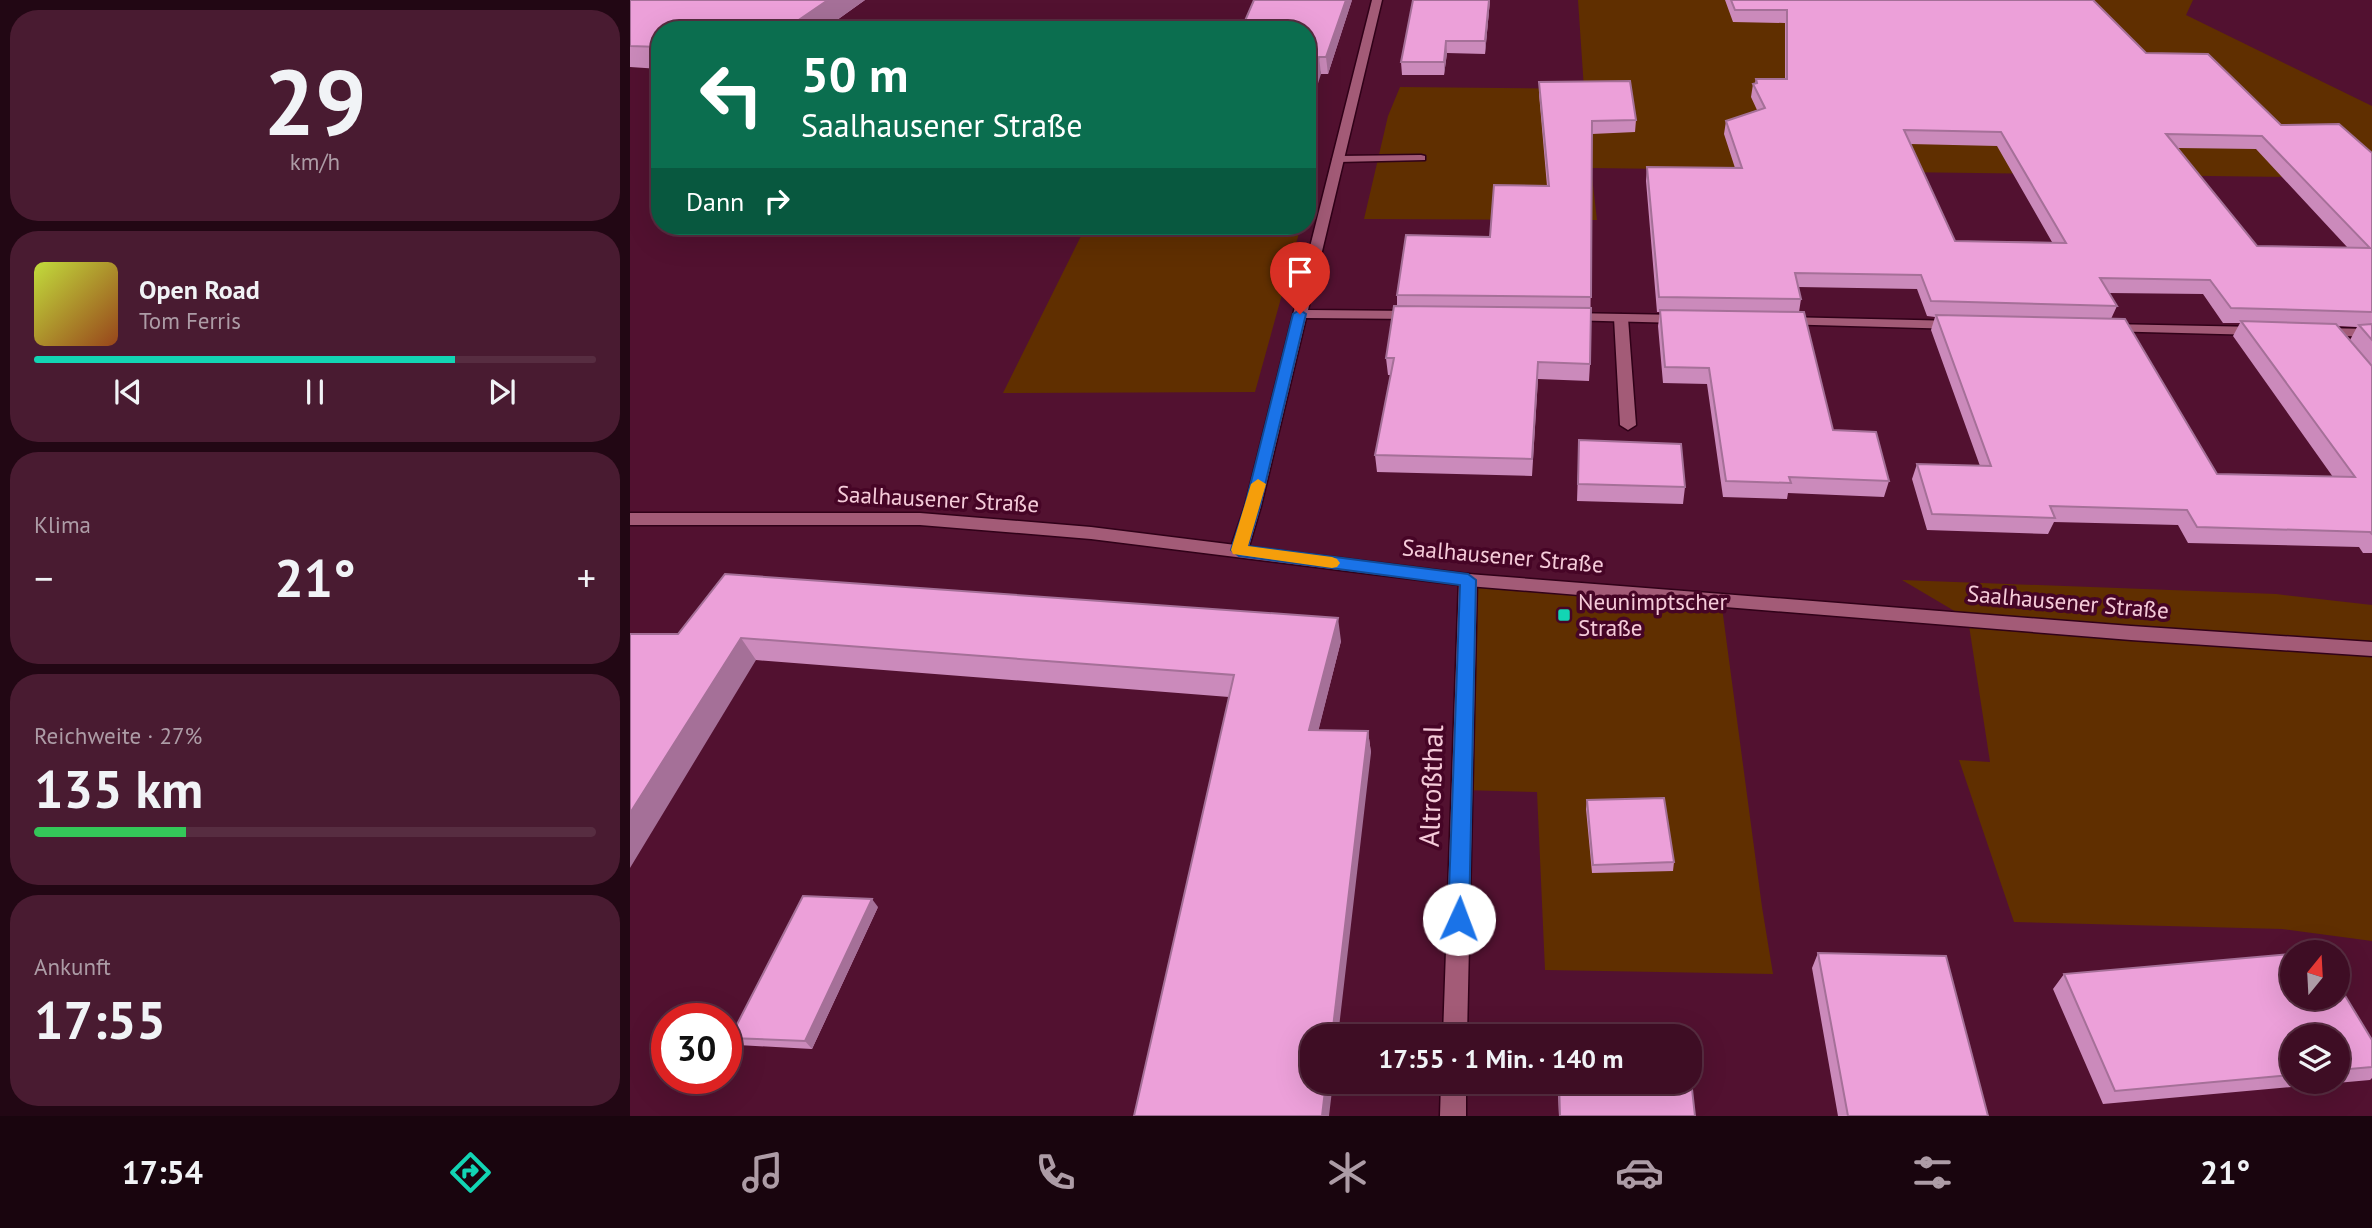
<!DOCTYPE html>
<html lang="de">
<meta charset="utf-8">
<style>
body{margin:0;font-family:"PT Sans",sans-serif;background:#491b31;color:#f1f3f6;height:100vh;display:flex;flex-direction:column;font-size:26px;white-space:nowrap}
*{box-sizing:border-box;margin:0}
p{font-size:23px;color:#ad9ca6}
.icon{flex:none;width:38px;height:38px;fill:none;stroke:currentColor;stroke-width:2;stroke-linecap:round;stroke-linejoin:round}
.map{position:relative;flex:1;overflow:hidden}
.panel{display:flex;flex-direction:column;gap:10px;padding:10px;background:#220714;width:630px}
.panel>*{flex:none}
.top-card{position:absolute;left:21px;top:21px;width:665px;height:214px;border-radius:28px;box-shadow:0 7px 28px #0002,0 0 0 2px #572d41;background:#0b6e4f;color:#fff;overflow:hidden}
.needle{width:46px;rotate:18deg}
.controls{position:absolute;left:1650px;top:940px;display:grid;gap:14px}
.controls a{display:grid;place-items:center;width:70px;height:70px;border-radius:50%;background:#3e0d24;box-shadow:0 7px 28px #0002,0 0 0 2px #572d41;font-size:35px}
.speed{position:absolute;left:21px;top:1003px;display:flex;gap:14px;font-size:35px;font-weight:700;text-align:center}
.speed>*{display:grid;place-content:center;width:91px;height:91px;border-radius:50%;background:#3e0d24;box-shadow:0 7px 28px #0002,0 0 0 2px #572d41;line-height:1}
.speed .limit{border:10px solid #d22;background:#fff;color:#111}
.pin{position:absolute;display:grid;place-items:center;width:60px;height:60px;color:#fff;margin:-72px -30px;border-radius:50% 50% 50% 0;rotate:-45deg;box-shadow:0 0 7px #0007}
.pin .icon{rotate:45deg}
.me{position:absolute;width:77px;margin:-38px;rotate:2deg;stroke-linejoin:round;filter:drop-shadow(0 0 5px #0008)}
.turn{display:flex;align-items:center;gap:24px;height:147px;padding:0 35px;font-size:32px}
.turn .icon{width:91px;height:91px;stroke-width:2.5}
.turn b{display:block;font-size:49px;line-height:60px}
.then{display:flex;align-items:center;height:66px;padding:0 35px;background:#0003;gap:14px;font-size:26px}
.big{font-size:52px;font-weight:700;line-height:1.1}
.panel .widget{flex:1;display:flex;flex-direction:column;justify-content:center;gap:10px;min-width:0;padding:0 24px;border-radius:28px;background:#491b31}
.panel .dial{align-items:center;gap:0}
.dial b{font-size:91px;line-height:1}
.song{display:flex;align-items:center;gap:21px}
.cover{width:84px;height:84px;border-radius:10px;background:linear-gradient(135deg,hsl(70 70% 55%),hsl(20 70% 35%))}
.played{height:7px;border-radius:4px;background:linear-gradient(90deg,#12d5b4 75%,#572d41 75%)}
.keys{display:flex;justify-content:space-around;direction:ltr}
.heat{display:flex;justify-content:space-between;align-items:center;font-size:38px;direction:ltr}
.charge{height:10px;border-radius:5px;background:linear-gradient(90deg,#34c759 27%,#572d41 0)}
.trip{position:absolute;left:670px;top:1024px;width:402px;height:70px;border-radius:28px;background:#3e0d24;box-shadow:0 7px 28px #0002,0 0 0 2px #572d41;font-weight:700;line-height:70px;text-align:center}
.tabs{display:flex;height:112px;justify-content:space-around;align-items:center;background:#19050e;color:#ad9ca6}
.tabs .icon{width:49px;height:49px}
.tabs .current{color:#12d5b4}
.tabs b{font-size:32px;color:#f1f3f6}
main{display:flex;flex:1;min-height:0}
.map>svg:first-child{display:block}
</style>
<main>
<section class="panel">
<div class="widget dial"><b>29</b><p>km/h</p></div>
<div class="widget">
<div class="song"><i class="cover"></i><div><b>Open Road</b><p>Tom Ferris</p></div></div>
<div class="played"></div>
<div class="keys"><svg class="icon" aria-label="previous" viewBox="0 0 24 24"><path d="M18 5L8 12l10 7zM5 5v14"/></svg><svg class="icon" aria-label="pause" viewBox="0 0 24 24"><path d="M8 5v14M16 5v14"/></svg><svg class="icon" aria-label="next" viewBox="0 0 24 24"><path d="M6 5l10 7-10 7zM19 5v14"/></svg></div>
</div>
<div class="widget"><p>Klima</p>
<div class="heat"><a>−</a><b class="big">21°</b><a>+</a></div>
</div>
<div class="widget"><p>Reichweite · 27%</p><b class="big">135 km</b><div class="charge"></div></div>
<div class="widget"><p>Ankunft</p><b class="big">17:55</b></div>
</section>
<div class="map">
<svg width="1742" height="1116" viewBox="0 0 1742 1116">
<rect width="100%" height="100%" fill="#521130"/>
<!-- green -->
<path fill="#602f00" d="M948,0H1563L1556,15L1742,106V178L961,168L967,220L734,219L758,116L770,87L954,89Z
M456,226H671L625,392L373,393Z
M838,580L1091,600L1132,907L1143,974L915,970L907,792L832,790Z
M1272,580L1646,594L1742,605V941L1652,929L1384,922L1329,760L1360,762L1338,619Z"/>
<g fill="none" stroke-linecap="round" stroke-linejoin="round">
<!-- service casing -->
<g stroke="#300118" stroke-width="3">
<path id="service" d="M791,155L795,156V160L708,162L702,159L708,156Z
M991,314L998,318L1006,425L998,430L990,425L984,318Z"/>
</g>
<!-- minor casing -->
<g stroke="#300118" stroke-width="3">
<path id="minor" d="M742,0H752L678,310L785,311L792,315L785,319L676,318L631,506L618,550L609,556L600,550L615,506Z
M939,313L1051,315L1058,319L1051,323L934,320V314Z
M1153,317L1328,321L1335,325L1328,329L1148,324L1146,321Z
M1478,324L1629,327L1636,331L1629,335L1473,331V325Z
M1692,328L1742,329V337L1687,335L1685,332Z
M838,574L844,575L847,580L837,1036H813L829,580L832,575Z
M811,1082H836V1116H810Z"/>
</g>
<!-- tertiary casing -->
<g stroke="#300118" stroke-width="3">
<path id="tertiary" d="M0,513H290L461,527L838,574L1501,626L1742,642V656L1501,640L838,586L461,539L290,525H0Z"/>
</g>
<!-- service -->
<use href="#service" fill="#a35b77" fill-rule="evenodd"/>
<!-- minor -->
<use href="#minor" fill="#a35b77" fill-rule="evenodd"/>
<!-- tertiary -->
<use href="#tertiary" fill="#a35b77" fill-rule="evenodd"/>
</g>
<!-- wall -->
<path fill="#cb8abb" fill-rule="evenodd" d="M0,0H235L193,30H30V69L0,67Z
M722,0L698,74H691L677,30Z
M783,0H860L855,54L817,53L814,75H772L771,62Z
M1095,0H1463L1516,53L1651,125L1742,153V553H1733L1729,547L1558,543L1548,525L1424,522L1418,534L1297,530L1282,479L1287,464L1350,466L1301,330L1305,317L1297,316L1287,289L1168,287L1171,299L1169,312L1203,430L1259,481L1254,497L1158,493L1157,499L1093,497L1077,384L1033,383L1028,326L1030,312H1027L1016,181L1017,167L1105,168L1094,134L1096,121L1127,110L1121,97L1123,84L1125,83L1126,79H1155V23L1103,22ZM1280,144L1367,146L1422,242L1325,241ZM1548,148L1626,149L1718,248L1627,246ZM1479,293L1573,294L1593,323H1610L1603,336L1703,477L1587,474L1481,319L1487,306ZM1708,326L1727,327L1720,340Z
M909,82L1006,120L1005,132L962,134L960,364L959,381L908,379L902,476L747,472L745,455L761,375H758L756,358L767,306V295L860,237L917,186L909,94Z
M949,440L1055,487L1053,504L947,501Z
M0,634L711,641L688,731H738L741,753L599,697L126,660Z
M957,800L1044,862L1043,871L962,873L956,809Z
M248,907L182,1049L108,1045L100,1038Z
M1188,953L1358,1116H1208L1182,968Z
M1434,974L1742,1040V1078L1740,1080L1473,1104L1423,989ZM1662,1036H1708V1082H1662Z
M929,1082L1065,1116H929L928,1094Z"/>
<!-- shaded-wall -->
<path fill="#a57098" d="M198,0H235L193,30H154Z
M716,0H722L698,74L696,57Z
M859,0H860L855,54V41Z
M816,41L817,53L814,75V62Z
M689,57L691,74L677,118V94Z
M708,618L711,641L683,752L679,730Z
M111,638L126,660L0,868V813Z
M738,731L741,753L708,1036H702Z
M242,899L248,907L182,1049L175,1041Z
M696,1082H703L699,1116H692Z"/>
<!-- building -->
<path fill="#eca0d9" stroke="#a57098" stroke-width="2" fill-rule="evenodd" d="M0,0H198L154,30H30V47L0,46Z
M624,0H716L696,57H689L677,94V30H611Z
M783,0H859L855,41H816L814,62H771Z
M1101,0H1463L1516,53L1578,54L1651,125L1709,124L1742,153V312L1601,308L1580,280L1470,278L1487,306L1301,301L1291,275L1165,273L1171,299L1029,297L1017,167L1112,168L1096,121L1135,108L1123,84L1127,83L1126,79H1157V10H1105ZM1274,130L1371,132L1436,243L1325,241ZM1536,134L1632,136L1740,248L1627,246Z
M1000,81L1006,120L962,121L961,297L767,295L776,235L860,237L864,185L919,186L909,82Z
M764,306L961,308L960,364L908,362L902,459L745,455L764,358H756Z
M1030,310L1174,312L1203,430L1246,432L1259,481L1159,477L1161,483L1096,481L1079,368L1035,367Z
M1306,315L1495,319L1587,474L1725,477L1611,321L1706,324L1742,366V534L1740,532L1567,527L1557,510L1420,506L1425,518L1302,514L1287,464L1361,466Z
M1742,324V340L1729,325Z
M949,440L1051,444L1055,487L948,484Z
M95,574L708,618L679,730L738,731L702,1036H682V1082H696L692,1116H504L604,675L111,638L0,813V634H48Z
M1034,798L1044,862L963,865L957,800Z
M173,896L242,899L175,1041L100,1038Z
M1188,953L1316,956L1358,1116H1218Z
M1662,954V998H1708V984L1742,1040V1067L1708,1070V1036H1662V1075L1485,1091L1434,974Z
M1061,1080L1065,1116H930L929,1082H1060Z"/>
<!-- route -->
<path fill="#1a73e8" stroke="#114b97" stroke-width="2" d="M670,310L676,314L630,506L618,546L838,574L846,580L839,919L836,926L829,929L821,926L818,919L830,585L609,556L601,550L615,506L663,314Z"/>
<!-- slow -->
<path fill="#f59e0b" d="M628,479L636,484L618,546L702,557L707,559L710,563L707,567L702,568L603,554L601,550L621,484Z"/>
<!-- markers -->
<rect fill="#12d5b4" stroke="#460526" stroke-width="2.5" x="927" y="608" width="14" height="14" rx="3.5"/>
<g text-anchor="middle" stroke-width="7" stroke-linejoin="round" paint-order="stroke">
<!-- street labels -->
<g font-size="23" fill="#f5cbd9" stroke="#460526">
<text transform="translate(308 499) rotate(3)" y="8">Saalhausener Straße</text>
<text transform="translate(873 556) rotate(5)" y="8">Saalhausener Straße</text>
<text transform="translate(1438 602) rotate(5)" y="8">Saalhausener Straße</text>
</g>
<!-- poi labels -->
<g font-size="23" fill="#f5cbd9" stroke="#460526" text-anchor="start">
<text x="948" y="610">Neunimptscher<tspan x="948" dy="26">Straße</tspan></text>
</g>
<!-- near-street labels -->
<g font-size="28" fill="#f5cbd9" stroke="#460526">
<text transform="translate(801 786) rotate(-88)" y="10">Altroßthal</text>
</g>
</g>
</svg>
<div class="controls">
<a><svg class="needle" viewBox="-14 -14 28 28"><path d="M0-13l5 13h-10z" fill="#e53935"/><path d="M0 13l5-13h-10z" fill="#ad9ca6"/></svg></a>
<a><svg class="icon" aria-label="layers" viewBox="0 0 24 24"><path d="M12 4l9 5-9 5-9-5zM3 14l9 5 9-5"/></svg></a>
</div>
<div class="speed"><div class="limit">30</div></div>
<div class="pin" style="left:670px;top:314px;background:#d93025"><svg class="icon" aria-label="arrive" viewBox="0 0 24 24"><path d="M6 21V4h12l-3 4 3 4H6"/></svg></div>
<svg class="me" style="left:829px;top:919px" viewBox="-20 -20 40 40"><circle r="19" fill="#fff"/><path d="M0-13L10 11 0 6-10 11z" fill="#1a73e8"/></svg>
<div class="trip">17:55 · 1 Min. · 140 m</div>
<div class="top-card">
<div class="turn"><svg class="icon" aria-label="left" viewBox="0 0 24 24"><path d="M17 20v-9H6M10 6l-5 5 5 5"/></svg><div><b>50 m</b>Saalhausener Straße</div></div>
<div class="then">Dann<svg class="icon" aria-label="right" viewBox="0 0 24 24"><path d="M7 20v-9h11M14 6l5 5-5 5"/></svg></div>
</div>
</div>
</main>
<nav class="tabs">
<b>17:54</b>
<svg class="icon current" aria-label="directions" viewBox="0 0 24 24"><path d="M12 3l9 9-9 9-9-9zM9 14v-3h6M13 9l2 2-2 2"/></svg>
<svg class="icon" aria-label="music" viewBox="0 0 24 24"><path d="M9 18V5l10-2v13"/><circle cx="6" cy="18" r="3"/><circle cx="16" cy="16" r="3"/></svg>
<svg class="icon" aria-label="phone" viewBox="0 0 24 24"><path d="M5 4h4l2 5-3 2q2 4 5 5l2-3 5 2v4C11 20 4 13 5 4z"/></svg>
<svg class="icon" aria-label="climate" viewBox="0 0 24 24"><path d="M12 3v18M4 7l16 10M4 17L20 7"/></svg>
<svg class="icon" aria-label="car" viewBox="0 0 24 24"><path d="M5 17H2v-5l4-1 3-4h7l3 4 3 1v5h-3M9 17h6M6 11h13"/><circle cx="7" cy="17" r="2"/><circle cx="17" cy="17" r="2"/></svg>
<svg class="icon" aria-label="filters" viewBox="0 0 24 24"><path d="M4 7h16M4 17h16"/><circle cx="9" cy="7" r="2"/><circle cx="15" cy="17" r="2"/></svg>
<b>21°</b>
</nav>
